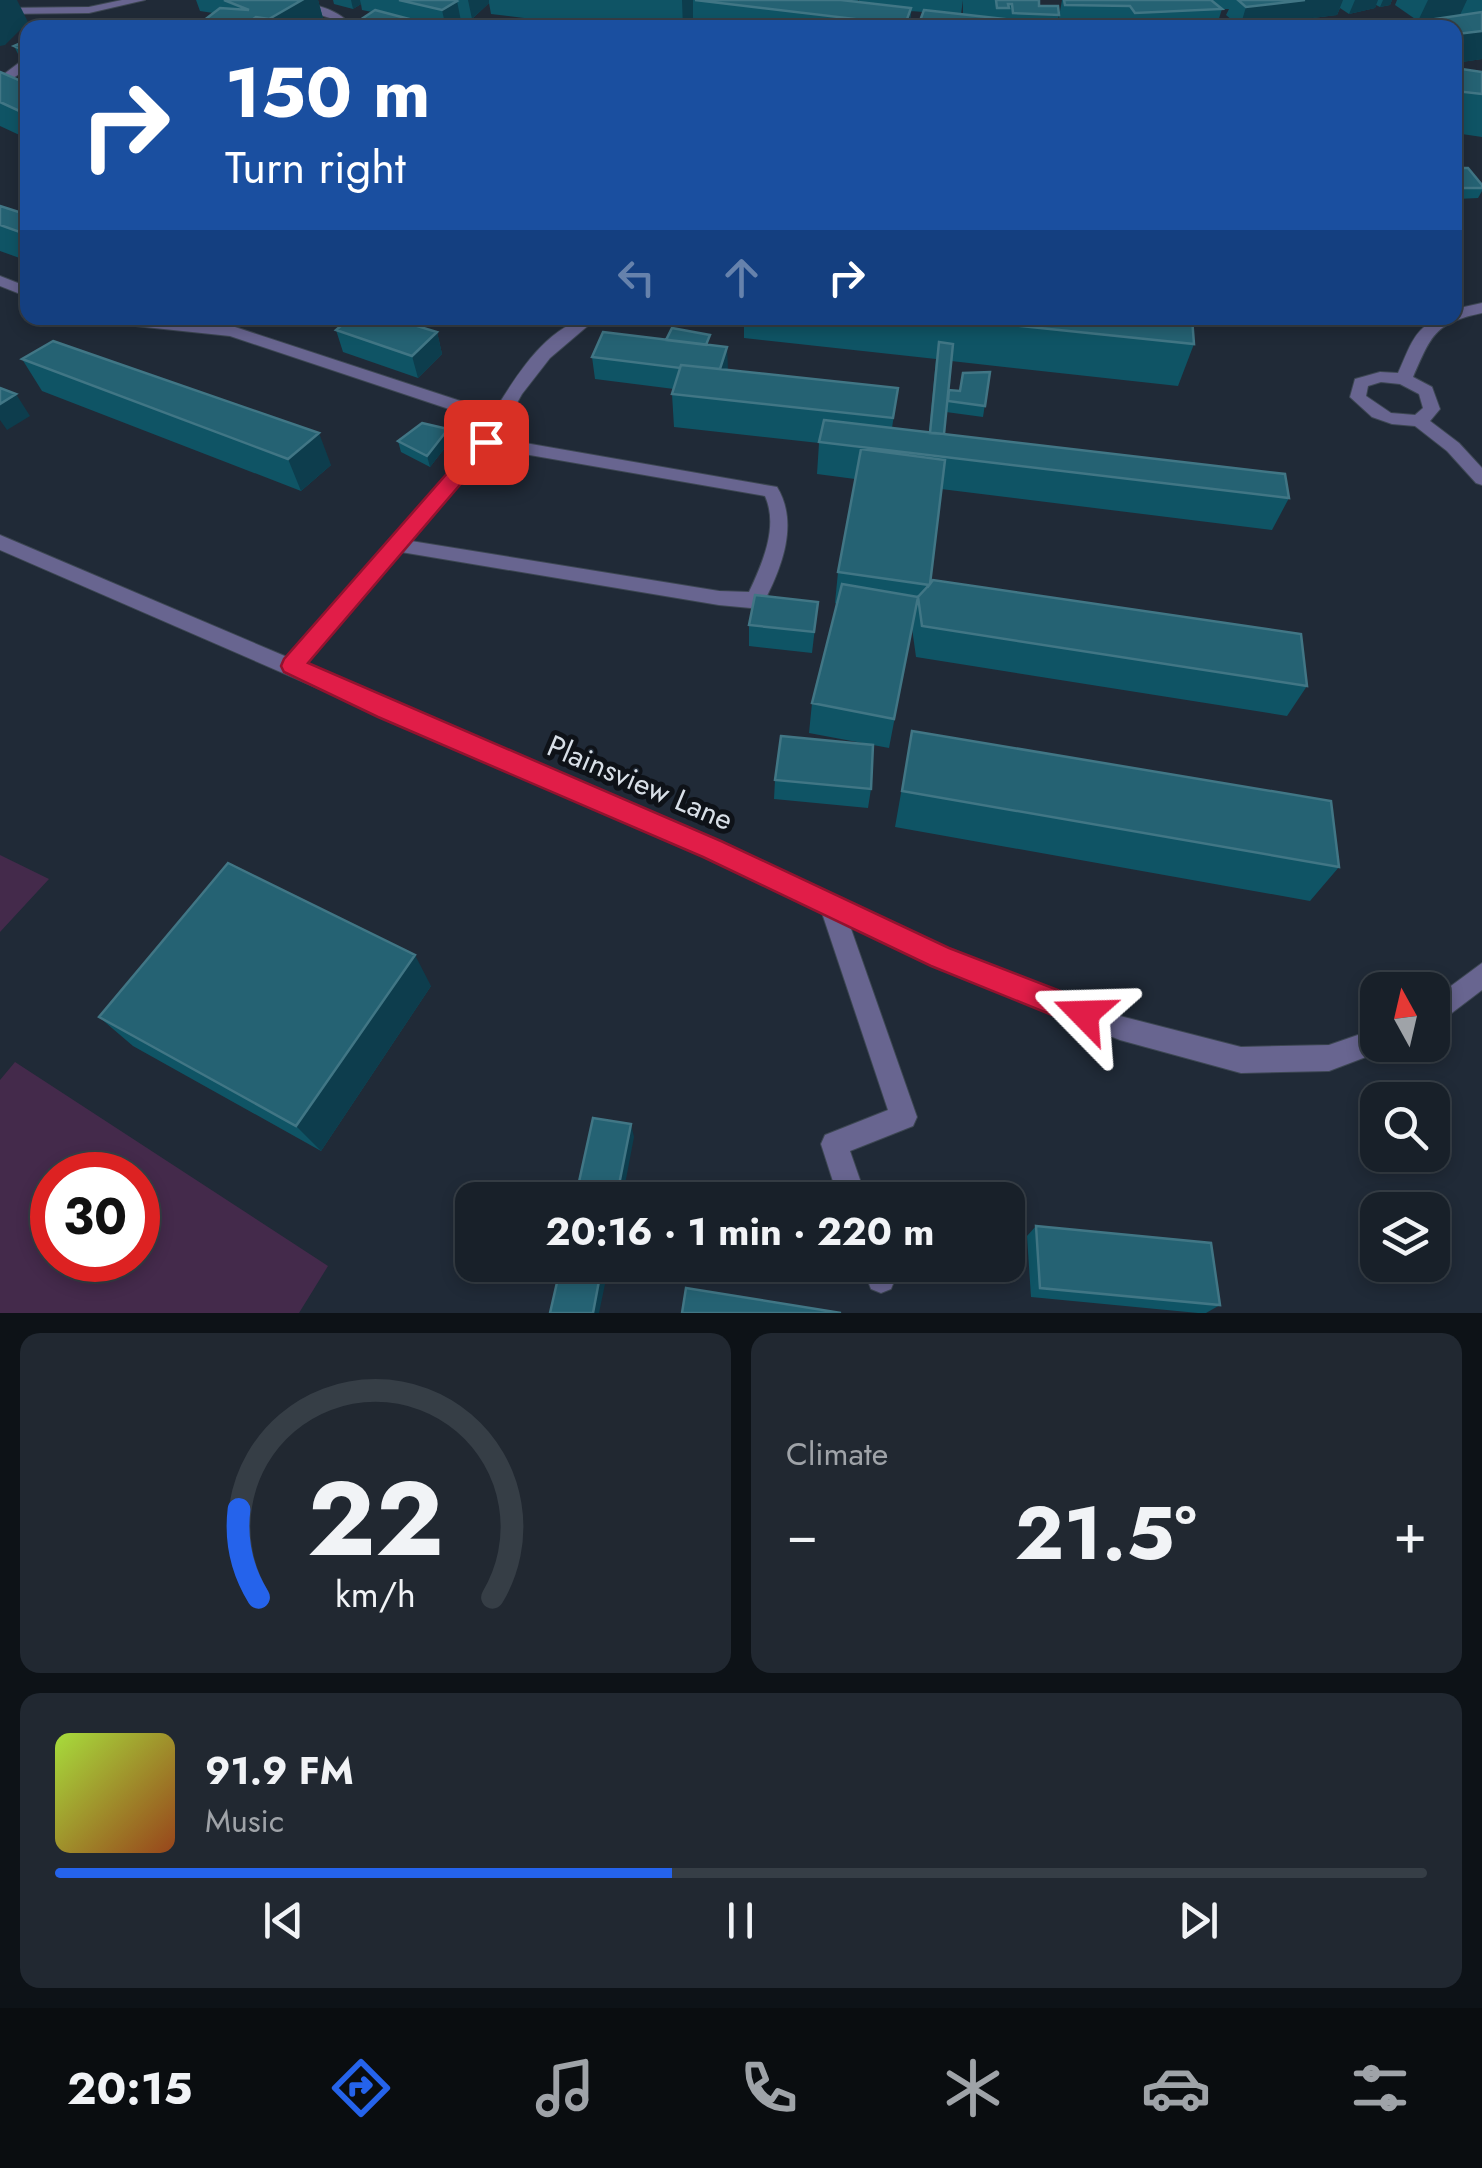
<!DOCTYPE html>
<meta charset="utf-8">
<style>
body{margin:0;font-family:Jost,sans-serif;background:#212831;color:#f1f3f6;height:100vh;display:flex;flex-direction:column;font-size:38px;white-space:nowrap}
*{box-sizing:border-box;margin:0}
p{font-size:32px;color:#9fa3a8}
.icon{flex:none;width:55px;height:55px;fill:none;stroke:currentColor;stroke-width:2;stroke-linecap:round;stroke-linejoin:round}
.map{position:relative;height:1313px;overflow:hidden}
.side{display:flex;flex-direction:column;gap:20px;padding:20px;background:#0d1217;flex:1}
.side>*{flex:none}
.top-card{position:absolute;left:20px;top:20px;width:1442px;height:305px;border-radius:20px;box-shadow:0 5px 15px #0003,0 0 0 2px #363e46;background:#1a4fa0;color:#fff;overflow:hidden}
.needle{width:65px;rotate:352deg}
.buttons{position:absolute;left:1360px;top:972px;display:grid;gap:20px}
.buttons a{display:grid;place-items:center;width:90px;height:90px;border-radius:20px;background:#182029;box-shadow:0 5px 15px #0003,0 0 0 2px #363e46;font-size:50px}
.speed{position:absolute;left:30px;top:1152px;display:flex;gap:20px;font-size:50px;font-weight:700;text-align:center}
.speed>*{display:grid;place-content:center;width:130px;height:130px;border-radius:50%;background:#182029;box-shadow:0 5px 15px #0003,0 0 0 2px #363e46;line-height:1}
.speed .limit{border:15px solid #d22;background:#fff;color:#111}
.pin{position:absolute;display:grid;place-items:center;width:85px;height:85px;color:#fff;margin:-42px;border-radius:20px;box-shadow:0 5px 15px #0006}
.me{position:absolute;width:110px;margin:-55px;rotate:292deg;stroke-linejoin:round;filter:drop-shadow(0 0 8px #0008)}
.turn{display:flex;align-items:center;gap:35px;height:210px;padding:0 40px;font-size:45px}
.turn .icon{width:130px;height:130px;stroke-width:2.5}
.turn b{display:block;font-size:70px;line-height:85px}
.lanes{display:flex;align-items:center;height:95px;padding:0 40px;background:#0003;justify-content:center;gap:50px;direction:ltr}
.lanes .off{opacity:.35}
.big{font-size:75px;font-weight:700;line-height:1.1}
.side .tile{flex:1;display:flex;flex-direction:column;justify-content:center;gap:15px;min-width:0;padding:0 35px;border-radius:20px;background:#212831}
.side .dial{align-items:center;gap:0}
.dial svg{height:260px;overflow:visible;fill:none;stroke:#363e46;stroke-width:7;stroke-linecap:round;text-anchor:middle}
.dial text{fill:#f1f3f6;stroke:none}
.song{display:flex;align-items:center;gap:30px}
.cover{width:120px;height:120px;border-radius:15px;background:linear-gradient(135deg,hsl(80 70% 55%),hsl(20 70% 35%))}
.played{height:10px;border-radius:5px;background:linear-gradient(90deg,#2563eb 45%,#363e46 45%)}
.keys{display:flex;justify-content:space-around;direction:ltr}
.heat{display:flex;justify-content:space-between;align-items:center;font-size:55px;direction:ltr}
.side .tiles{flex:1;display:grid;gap:20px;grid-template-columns:1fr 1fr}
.tile:last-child{grid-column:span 2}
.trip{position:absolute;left:455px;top:1182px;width:570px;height:100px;border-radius:20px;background:#182029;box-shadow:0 5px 15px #0003,0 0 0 2px #363e46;font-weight:700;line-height:100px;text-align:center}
.dock{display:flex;height:160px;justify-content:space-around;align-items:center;background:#0a0d10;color:#9fa3a8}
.dock .icon{width:70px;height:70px}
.dock .active{color:#2563eb}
.dock b{font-size:45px;color:#f1f3f6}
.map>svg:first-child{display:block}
</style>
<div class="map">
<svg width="1482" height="1313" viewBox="0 0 1482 1313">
<rect width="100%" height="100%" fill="#202a37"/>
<!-- green -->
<path fill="#442a4b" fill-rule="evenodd" d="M0,855L49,879L0,932Z
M15,1062L328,1266L299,1313H0V1080ZM52,1175H138V1260H52Z"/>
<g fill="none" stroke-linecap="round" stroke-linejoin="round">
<!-- minor casing -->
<g stroke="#3d4753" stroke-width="2">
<path id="minor" d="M122,0H145L89,13L0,14V8L89,7Z
M273,0C295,0 333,5 348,22L343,28H332L336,22L333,19Z
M883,16L960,25L965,28H926L879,21V17Z
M24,59H28V68L0,87V77Z
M0,276L28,287V297L0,286Z
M1482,303V313C1435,323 1432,334 1413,377L1432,387L1440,409L1430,421L1459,443L1482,468V485L1476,483L1447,451L1415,426L1392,424L1372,417L1350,397L1355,379L1380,372L1398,373C1412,343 1416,318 1455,318V309ZM1381,382L1400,384L1419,394L1423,408L1415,415L1391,413L1366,396L1368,386Z
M99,318H148L232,326L494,412C516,376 551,318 597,318L550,358L522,394L497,438L777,487C799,523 782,567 764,602L751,608L719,605L401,552L304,664L720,842L948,949L1120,1016L1241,1047L1329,1045L1378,1028V1045H1389L1387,1049L1329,1071L1241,1073L1120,1040L931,965L850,926L917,1117L913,1126L850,1151L867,1200H839L821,1144L825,1135L888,1110L822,913L704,856L0,550V535L287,657L479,439L488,422L230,336L107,323ZM490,448L765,496C779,527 762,564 749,592L719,591L411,541Z
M1482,963V990L1432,1028V1000Z
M862,1265H890L895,1279L891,1289L881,1293L871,1289Z"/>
</g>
<!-- minor -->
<use href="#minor" fill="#686590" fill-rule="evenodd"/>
</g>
<!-- wall -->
<path fill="#0f5465" d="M196,0H318L324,22L314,28H194L213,13L200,11Z
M333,0H858L859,2V0H963L961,14H963V0H1039V6L1059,15L1057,24L1061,25L1059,17L1062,0H1392L1390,5L1380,7L1376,5L1375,8L1349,14L1340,8L1337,15L1240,27L1226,15L1229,9H1222L1216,28H1126L1061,25L1085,28H918L923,12L911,11L912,6L909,28H694L693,18L689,28H604L491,14L489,3L472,19L460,18L461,21L451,28H434L414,23L415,28H358L357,22L372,12L362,10L361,4L353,9L334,4Z
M1397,0H1482V59L1455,63V28H1431L1435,19L1460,15L1418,21L1395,5Z
M28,40V74L14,46Z
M1455,68L1482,72V137L1455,133Z
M0,72L28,84V139L0,126Z
M1455,168L1482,185V191L1478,198L1457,199L1455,196Z
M0,206L28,215V261L0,251Z
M412,318H452L443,327Z
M744,318H1192L1194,344L1178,386L951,361L949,390L960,391L990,372L983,417L946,412L944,434L1289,498L1272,530L941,489L930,584L1307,686L1287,716L916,657L912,628L889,748L809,733L812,703L837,604L835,603L838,572L855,479L817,474L819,443L674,427L672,394L674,389L595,379L592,357L711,345L727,370L898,388L892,428L929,433L936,359L744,338Z
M1258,318H1339L1338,321L1261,323Z
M336,330L437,332L442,354L418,378L343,352Z
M22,359L331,465L301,491L42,391Z
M448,429L451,440L430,467L401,452L398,441Z
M818,602L812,653L749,646V625Z
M912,731L1339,867L1310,901L895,827Z
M775,780L871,789L868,808L774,799Z
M431,986L321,1151L133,1046L99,1017Z
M1036,1226L1220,1305L1206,1313H1198L1031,1297L1027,1236Z"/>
<!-- shaded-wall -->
<path fill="#0d3d4d" d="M0,0H17L28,22L5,45L0,46Z
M302,0H318L324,22L314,28H272L269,19Z
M351,0H360L361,4L353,9Z
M468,0H489V3L472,19Z
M682,0H693V20L689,28H683Z
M1305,0H1343L1337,15L1240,27L1246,7Z
M1355,0H1378L1375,8L1349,14Z
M1383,0H1392L1390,5L1380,7Z
M1428,0H1467L1460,15L1418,21Z
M457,1L461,21L451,28H446L442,10Z
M911,8L909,28H904L905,21Z
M256,17L259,28H240Z
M1482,31V59L1455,63V39L1457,34Z
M441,318H452L443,327Z
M437,332L442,354L418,378L412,356Z
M727,347L728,369L719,395V373Z
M16,394L30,416L7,430L0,420V404Z
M448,429L451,440L430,467L427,456Z
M319,433L331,465L301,491L288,459Z
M415,955L431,986L321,1151L296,1126Z
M631,1124L634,1137L622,1200H616Z
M602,1265H609L599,1313H593Z"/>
<!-- building -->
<path fill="#256273" stroke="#417685" stroke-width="2.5" d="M224,0H302L269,19L256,17L240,28H194L220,8L249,10Z
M399,0H455L457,1L442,10Z
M695,0H841L911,8L905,25Z
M996,0H1039V6H1058L1059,15L1013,13L1012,4H1008L1009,8H997Z
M1064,0H1211L1222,9L1135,13L1130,6L1065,5Z
M1238,0H1305L1246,7Z
M375,10L413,20L405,25L397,22L388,28H381L357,22Z
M924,10L1085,28H934L918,26Z
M1482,12V31L1457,34L1455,33V28H1447L1435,19Z
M397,22L413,28H388Z
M28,40V52L14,46Z
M1455,68L1482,72V94L1455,91Z
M0,72L28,84V115L0,102Z
M1455,168H1468L1482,185V188H1463L1455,178Z
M0,206L28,215V235L0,225Z
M350,318H391L437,332L412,356L336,330Z
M945,318H1192L1194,344Z
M672,328L710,335L706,345L666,340Z
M603,332L727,347L720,369L681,365L680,368L592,357Z
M53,341L319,433L288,459L22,359Z
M939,342L953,344L944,434L930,433Z
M681,365L898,388L893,418L672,394Z
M990,372L985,406L948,401L949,390L960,391L963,373Z
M0,388L16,394L0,404Z
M824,420L1285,474L1289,498L819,442Z
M422,423L448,429L427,456L398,441Z
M861,449L945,460L930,584L933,580L1301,634L1307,686L922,626L918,597L929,585L838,572Z
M842,584L918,597L894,719L812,703Z
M755,595L818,602L814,632L749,625Z
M912,731L1331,801L1339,867L902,791Z
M781,736L873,745L871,789L775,780Z
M228,863L415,955L296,1126L99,1017Z
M593,1118L631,1124L616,1200H575Z
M1036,1226L1211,1243L1220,1305L1040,1288Z
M561,1265H602L593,1313H550Z
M686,1288L841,1313H682Z"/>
<!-- route -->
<path fill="#e11d48" stroke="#92132f" stroke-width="2.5" d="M486,435L496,442L493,446L308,663L721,841L949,948L1094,1004L1099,1014L1094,1024L1084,1028L931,966L703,857L378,717L284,672L281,666L284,659L479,437Z"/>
<g text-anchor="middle" stroke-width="10" stroke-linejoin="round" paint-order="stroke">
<!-- street labels -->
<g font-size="30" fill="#d8dfe7" stroke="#0e1218">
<text transform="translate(640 783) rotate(23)" y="10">Plainsview Lane</text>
</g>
</g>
</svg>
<div class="buttons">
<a><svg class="needle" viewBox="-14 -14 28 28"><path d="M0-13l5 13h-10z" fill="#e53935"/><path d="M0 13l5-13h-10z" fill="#9fa3a8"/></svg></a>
<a><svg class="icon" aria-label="search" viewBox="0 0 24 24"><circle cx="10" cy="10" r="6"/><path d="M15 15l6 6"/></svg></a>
<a><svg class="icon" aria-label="layers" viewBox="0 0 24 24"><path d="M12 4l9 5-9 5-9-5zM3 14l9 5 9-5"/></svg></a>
</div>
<div class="speed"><div class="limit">30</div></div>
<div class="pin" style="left:486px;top:442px;background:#d93025"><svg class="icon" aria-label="arrive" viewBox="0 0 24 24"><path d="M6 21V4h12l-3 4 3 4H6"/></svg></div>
<svg class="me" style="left:1084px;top:1014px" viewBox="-20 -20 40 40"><path d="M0-17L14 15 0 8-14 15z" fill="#e11d48" stroke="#fff" stroke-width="4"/></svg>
<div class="trip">20:16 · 1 min · 220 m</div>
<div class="top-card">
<div class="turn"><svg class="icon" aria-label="right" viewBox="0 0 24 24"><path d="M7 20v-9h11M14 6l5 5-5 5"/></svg><div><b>150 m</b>Turn right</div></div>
<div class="lanes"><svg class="icon off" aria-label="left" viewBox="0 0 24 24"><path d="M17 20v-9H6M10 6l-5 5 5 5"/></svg><svg class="icon off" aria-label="ahead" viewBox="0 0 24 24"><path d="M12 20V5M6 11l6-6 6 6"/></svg><svg class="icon" aria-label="right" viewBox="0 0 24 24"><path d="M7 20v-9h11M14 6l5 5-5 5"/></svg></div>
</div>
</div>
<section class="side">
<div class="tiles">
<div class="tile dial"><svg viewBox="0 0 100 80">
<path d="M14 69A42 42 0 1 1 86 69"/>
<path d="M14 69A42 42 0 0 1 8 42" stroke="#2563eb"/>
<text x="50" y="56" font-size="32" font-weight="700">22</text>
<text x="50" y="72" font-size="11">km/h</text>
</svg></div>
<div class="tile"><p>Climate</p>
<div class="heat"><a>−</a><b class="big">21.5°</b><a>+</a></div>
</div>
<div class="tile">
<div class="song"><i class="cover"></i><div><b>91.9 FM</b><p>Music</p></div></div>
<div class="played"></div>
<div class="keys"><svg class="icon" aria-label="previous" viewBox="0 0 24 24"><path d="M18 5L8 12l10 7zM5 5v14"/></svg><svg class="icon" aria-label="pause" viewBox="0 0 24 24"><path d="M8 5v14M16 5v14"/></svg><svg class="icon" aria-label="next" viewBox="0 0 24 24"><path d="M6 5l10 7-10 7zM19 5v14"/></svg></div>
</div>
</div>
</section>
<nav class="dock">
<b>20:15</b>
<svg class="icon active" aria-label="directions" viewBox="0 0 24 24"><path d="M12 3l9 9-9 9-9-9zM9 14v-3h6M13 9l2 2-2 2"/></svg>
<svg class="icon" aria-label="music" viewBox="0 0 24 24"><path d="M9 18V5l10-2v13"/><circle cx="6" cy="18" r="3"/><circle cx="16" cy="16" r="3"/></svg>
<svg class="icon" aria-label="phone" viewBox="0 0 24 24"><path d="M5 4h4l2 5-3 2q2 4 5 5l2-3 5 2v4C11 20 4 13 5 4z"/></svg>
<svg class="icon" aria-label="climate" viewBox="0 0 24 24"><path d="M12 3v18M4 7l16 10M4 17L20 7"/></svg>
<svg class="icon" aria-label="car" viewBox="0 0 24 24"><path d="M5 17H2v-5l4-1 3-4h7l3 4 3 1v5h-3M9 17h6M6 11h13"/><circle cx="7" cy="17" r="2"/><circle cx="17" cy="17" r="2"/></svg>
<svg class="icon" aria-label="filters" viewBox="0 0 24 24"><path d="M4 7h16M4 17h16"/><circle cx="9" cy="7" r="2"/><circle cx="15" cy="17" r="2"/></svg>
</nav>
